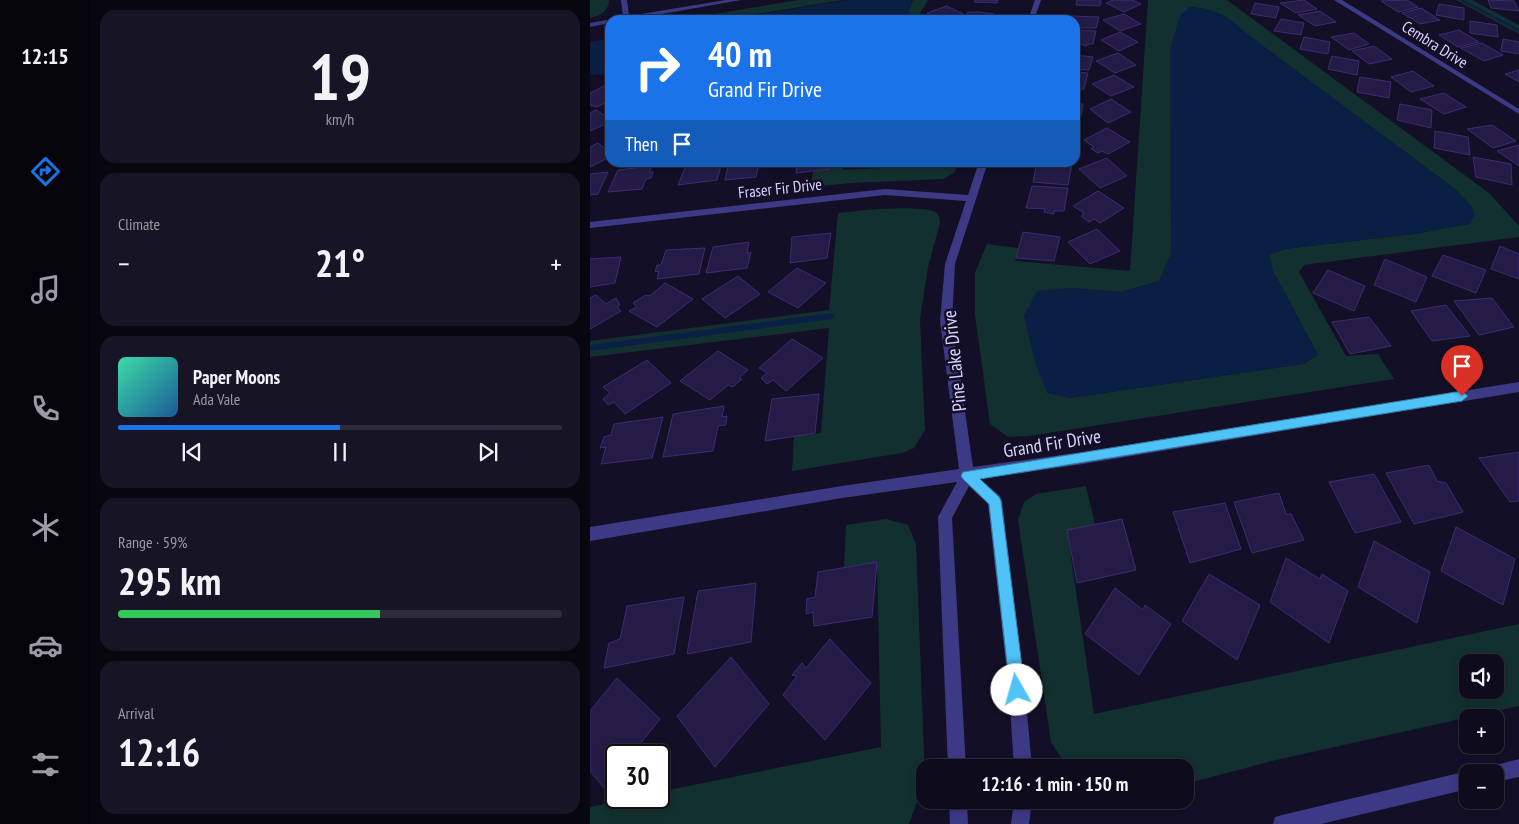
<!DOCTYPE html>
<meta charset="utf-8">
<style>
body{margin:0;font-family:"PT Sans Narrow",sans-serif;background:#171425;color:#f1f3f6;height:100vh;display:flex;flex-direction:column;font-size:19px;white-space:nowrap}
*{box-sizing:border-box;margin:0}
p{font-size:16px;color:#9b9ba3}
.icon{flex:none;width:28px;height:28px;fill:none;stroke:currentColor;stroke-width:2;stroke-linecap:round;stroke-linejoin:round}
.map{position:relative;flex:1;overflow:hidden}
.panel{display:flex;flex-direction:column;gap:10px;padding:10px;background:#08060f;width:500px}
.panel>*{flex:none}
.top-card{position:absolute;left:15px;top:15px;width:475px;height:152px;border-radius:15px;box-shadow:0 2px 8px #0003,0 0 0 1px #2e2b3b;background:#1a73e8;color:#fff;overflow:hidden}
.buttons{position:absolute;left:869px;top:654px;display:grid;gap:10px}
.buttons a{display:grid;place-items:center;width:45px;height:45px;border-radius:10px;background:#0e0b1c;box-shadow:0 2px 8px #0003,0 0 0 1px #2e2b3b;font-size:25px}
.speed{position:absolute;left:15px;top:744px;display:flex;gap:10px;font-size:25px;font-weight:700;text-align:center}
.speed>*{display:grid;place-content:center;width:65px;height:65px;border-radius:50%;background:#0e0b1c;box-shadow:0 2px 8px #0003,0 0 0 1px #2e2b3b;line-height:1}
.speed .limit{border:2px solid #111;border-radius:8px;background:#fff;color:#111}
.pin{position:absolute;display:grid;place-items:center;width:42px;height:42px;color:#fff;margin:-51px -21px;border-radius:50% 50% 50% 0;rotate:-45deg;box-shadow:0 0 5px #0007}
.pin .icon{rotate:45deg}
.me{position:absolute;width:55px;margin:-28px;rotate:353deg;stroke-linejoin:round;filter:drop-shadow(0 0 4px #0008)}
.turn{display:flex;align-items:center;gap:18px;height:105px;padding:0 20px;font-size:22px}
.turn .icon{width:65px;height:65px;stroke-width:2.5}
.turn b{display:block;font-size:35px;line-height:42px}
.then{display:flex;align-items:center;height:48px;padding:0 20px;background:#0003;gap:10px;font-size:19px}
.big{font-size:38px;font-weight:800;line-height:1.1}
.panel .tile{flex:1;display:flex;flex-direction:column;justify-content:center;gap:8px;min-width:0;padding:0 18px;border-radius:15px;background:#171425}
.panel .dial{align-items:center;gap:0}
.dial b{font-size:65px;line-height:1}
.song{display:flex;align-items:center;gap:15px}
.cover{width:60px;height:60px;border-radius:8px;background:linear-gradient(135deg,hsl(160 70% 55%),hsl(210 70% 35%))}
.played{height:5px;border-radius:2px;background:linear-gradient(90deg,#1a73e8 50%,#2e2b3b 50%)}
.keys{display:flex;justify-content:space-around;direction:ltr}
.heat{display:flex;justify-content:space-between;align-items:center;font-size:28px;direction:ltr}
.charge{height:8px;border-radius:4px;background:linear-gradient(90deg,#34c759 59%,#2e2b3b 0)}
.trip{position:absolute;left:326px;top:759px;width:278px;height:50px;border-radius:15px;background:#0e0b1c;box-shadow:0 2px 8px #0003,0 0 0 1px #2e2b3b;font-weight:800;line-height:50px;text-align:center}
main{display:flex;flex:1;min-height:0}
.tabs{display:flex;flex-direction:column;width:90px;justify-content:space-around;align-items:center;background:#06040b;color:#9b9ba3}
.tabs .icon{width:35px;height:35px}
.tabs .selected{color:#1a73e8}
.tabs b{font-size:22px;color:#f1f3f6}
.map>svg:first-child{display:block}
</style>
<main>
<nav class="tabs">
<b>12:15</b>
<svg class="icon selected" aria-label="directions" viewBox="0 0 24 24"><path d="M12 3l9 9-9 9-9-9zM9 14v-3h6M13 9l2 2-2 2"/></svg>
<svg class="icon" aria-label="music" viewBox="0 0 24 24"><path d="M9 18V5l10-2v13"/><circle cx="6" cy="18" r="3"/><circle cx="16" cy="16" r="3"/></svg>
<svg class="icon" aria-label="phone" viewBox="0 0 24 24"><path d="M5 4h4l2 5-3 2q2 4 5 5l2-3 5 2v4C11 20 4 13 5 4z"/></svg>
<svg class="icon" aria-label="climate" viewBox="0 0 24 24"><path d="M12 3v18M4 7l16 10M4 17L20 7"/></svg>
<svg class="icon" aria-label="car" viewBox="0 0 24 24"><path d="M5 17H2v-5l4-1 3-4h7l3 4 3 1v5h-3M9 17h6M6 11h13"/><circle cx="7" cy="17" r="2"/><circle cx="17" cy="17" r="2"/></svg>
<svg class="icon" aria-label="filters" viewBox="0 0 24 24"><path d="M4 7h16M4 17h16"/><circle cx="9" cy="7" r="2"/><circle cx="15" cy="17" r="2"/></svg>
</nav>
<section class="panel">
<div class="tile dial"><b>19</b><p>km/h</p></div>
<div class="tile"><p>Climate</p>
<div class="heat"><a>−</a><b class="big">21°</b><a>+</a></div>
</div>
<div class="tile">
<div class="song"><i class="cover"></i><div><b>Paper Moons</b><p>Ada Vale</p></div></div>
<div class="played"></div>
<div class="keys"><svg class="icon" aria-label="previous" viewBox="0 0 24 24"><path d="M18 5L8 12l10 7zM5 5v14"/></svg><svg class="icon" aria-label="pause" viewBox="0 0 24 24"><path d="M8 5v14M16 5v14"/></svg><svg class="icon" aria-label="next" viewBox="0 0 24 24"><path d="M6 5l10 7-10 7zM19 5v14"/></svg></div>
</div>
<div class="tile"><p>Range · 59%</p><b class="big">295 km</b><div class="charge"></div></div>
<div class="tile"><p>Arrival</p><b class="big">12:16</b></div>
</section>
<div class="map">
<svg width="929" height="824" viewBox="0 0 929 824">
<rect width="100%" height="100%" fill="#130f26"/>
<!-- green -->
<path fill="#12302f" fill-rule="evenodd" d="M0,0H19C19,11 10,16 0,18Z
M209,0H253L130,20H87Z
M323,0H338L326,20H315Z
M558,0H637L899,193L929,226V237L714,265L709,272L756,356L788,354L804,379L439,436L418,437L400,424L385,315V273L397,244L429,248L425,261L540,271ZM599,7C621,8 638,15 653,31L866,190L882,207L879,224L823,234L694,249L679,255L683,271L728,355L713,364L479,398L481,288L532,292L569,281L581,254Z
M866,0H882L929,25V34Z
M240,163H253V170L306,167L342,168L345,163H369L364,173L353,179L261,183L221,187L223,171L238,169Z
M287,209C302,209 332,206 345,212C349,215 350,219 350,223L338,267L330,319L335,430L324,448L312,453L202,471L204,436L231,433L239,328L0,357V341L239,310L248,213Z
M496,486L505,524L477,530L504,714L929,624V706L686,760L595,784V768L477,767L461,742L428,520L434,502L446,494ZM878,662H905V690H878Z
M296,519L318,525L326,544L335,779L319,824H0V807L44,798H69V792L291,747L287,562L254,567L256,525Z"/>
<!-- water -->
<path fill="#0a1f44" d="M258,0H322L319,14L315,20H133Z
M599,7C621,8 638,15 653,31L866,190L882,207L885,215L879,224L823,234L694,249L679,255L683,271L728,355L713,364L479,398L457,393L445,362L434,316L447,291L481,288L532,292L569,281L581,254L580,49L590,16Z
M20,38V74L0,75V42Z"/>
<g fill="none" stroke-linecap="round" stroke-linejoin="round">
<!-- stream -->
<path fill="#0a1f44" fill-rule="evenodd" d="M869,0H874L929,29V32Z
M241,313L245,316L241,319L0,351V345Z"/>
</g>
<!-- building -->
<path fill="#241b47" stroke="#3b2d73" d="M385,0H408L407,3L384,2Z
M487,0H511L510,6L486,5Z
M523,0H542L551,4L534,12L516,3Z
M714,0L727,9L706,13L690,3Z
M817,0L828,7L808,12L791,1Z
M898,0L924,1L929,11L901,8Z
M665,3L689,7L686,18L661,14Z
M849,4L874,8V20L846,15Z
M357,6L373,14L358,20H347L337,13Z
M831,8L850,20L830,24L812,13Z
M730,11L746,22L725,26L708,15Z
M378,12H389L404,14L401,20H374Z
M534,14L551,24L530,31L513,20Z
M482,16L509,17L506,28H485V20H482Z
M691,19L714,23L711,35L684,31Z
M880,21L907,25L908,37L880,33Z
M485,30L506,31L503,44H497V46L485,43Z
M869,30L889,42L868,47L849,35Z
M530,32L548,42L529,51L511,40Z
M764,33L779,44L759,50L741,37Z
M714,37L740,42L738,54L710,49Z
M913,39L929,42V54L911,51Z
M892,43L913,55L894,61L871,48Z
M784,46L802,59L779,64L762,51Z
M528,53L546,65L525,73L506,61Z
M485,55L503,57L499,70L485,69Z
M742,56L769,61L767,75L738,69Z
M929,70V82L915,74Z
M823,71L844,86L821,92L801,77Z
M485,72L498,73L494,89L485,90Z
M524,75L544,87L521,96L502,84Z
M770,77L801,82L799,98L767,92Z
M14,86L20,88V100L7,107L0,105V93Z
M854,93L876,107L854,114L830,99Z
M521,99L541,112L518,123L500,109Z
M485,103L493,104L490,121L485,120Z
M810,104L842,110L841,128L807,120Z
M6,110L20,119V122L0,131V113Z
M902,125L926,141L903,148L877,129Z
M517,128L540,142L518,154L512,151L508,153L501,149L504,147L494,140Z
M845,131L878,137L880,155L844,148Z
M8,143L20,152V157L0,167V147Z
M929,145V166L907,151Z
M883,157L921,164L922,185L886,177Z
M517,158L537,176L510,188L489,169Z
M132,162L127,180L88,185L97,163Z
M139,162H177L176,167L168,168L166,177L135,180Z
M207,162H240L239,169L206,173Z
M310,162H343L342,167L308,165Z
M447,162L482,164L478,185L443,182Z
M62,166L59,172H63L61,178L56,179L52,189L18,192L28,170Z
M18,172L8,194L0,195V174Z
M442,186L478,188L474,211H464V214L454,212L455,209L436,208Z
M508,191L534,208L510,223L504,219L499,222L491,216L494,213L483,206Z
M507,229L530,251L500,264L478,242Z
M433,232L470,237L464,261L426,258Z
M241,233L237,258L200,263L202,237Z
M159,242L157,254L161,252L157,268L116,273L123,247Z
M910,246L929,254V279L901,269Z
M115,248L109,274L67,279L69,271L65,272L67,265H71L76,250Z
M853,255L896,270L886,293L842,276Z
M31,257L25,283L0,287V259Z
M795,259L837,277L826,302L784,285Z
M207,268L236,283L208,308L178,292Z
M738,270L775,286L764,311L723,293Z
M148,276L170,294L135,318L112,299Z
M75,283L103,299L67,327L39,311L47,307L43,303L56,295L60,296Z
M6,295L16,304L26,298L30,305L27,307L31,311L0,329V298Z
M902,298L924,327L889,335L864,301Z
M856,305L880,336L842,341L821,311Z
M779,317L801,346L760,354L742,322Z
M202,339L233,358L196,391L183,380L177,384L171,378L177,373L169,368Z
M128,351L158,370L149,378L152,379L143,387L138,385L120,400L90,381Z
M57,360L81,383L35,414L24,402L18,405L13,399L20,393L13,387Z
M229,394L225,433L175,441L182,399Z
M134,406L132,417L137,416L136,425L128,426L123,451L73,457L83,414Z
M73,417L62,458L11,464L16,447L10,448L14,437L21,435L24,424Z
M929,452V501L920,502L889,458Z
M839,465L847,481L856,483L873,512L824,524L796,473Z
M784,474L811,522L765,533L739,482Z
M689,493L696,514H701L714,540L662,553L644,502Z
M635,503L651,549L600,563L583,512Z
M532,519L546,570L487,583L477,530Z
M866,527L925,559L913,605L851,571Z
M784,541L840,572L827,623L768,587Z
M696,558L730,579L732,574L758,591L739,643L680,602Z
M287,562L282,617L224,626L223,612L216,614L217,599L225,597L228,572Z
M619,574L670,605L647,660L592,621Z
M166,583L161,642L97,654L108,591Z
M525,588L553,610L555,605L581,624L549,675L495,634Z
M94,597L84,654L14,668L19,643L30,639L37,606Z
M240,639L281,683L235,740L193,695L207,676L202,675L212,663L216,668Z
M141,657L179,704L125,767L87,716Z
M27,678L70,719L41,755H26V775L15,789L0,771V711Z"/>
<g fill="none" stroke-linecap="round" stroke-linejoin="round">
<!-- minor -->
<path fill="#3d3a85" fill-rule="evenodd" d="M31,0H37L39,16L136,0H151L38,20H20V23L0,27V23L33,17Z
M445,0H451L444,20H438Z
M744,0H752L929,109V114Z
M389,162H398L365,264L362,321L383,467L493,452L929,382V392L493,464L390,479L410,496L412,501L435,690L442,768H424L419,690L398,504L379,486L362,518L376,768H358L348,517L367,482L252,498L0,541V527L252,486L369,469L350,321L355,264L376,201L295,195L0,228V222L295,189L378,195Z
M929,759V777L905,782V772H896L899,767Z
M878,771L882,772H878V789L731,824H683L685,817L692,815Z
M359,800H377L378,824H360Z
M424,800H442L439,824H421Z"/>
</g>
<!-- route -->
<path fill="#4fc3f7" stroke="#337fa1" d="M872,391L878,396L872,401L390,479L409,497L411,501L435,690L433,695L427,697L422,695L420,690L399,504L373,479L371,476L373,472Z"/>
<g text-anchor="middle" stroke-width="5" stroke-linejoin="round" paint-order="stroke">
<!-- far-street labels -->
<g font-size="16" fill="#d9d4ff" stroke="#130f26">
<text transform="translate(845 44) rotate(32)" y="6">Cembra Drive</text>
<text transform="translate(190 188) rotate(-6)" y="6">Fraser Fir Drive</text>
</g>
<!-- street labels -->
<g font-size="19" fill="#d9d4ff" stroke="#130f26">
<text transform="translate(364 361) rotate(-96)" y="7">Pine Lake Drive</text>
<text transform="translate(462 443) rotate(-9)" y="7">Grand Fir Drive</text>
</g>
</g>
</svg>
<div class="buttons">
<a><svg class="icon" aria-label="sound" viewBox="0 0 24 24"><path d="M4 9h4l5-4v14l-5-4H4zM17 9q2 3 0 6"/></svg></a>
<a>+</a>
<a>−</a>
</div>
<div class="speed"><div class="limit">30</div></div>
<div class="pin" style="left:872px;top:396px;background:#d93025"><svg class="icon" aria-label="arrive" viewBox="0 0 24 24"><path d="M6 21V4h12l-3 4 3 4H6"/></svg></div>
<svg class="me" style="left:427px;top:690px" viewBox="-20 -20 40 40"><circle r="19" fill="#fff"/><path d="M0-13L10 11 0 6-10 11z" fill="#4fc3f7"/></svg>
<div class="trip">12:16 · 1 min · 150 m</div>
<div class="top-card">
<div class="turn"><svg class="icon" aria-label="right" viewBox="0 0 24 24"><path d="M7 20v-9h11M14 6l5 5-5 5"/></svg><div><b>40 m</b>Grand Fir Drive</div></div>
<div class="then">Then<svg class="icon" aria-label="arrive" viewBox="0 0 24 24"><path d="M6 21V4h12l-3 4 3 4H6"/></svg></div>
</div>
</div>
</main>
